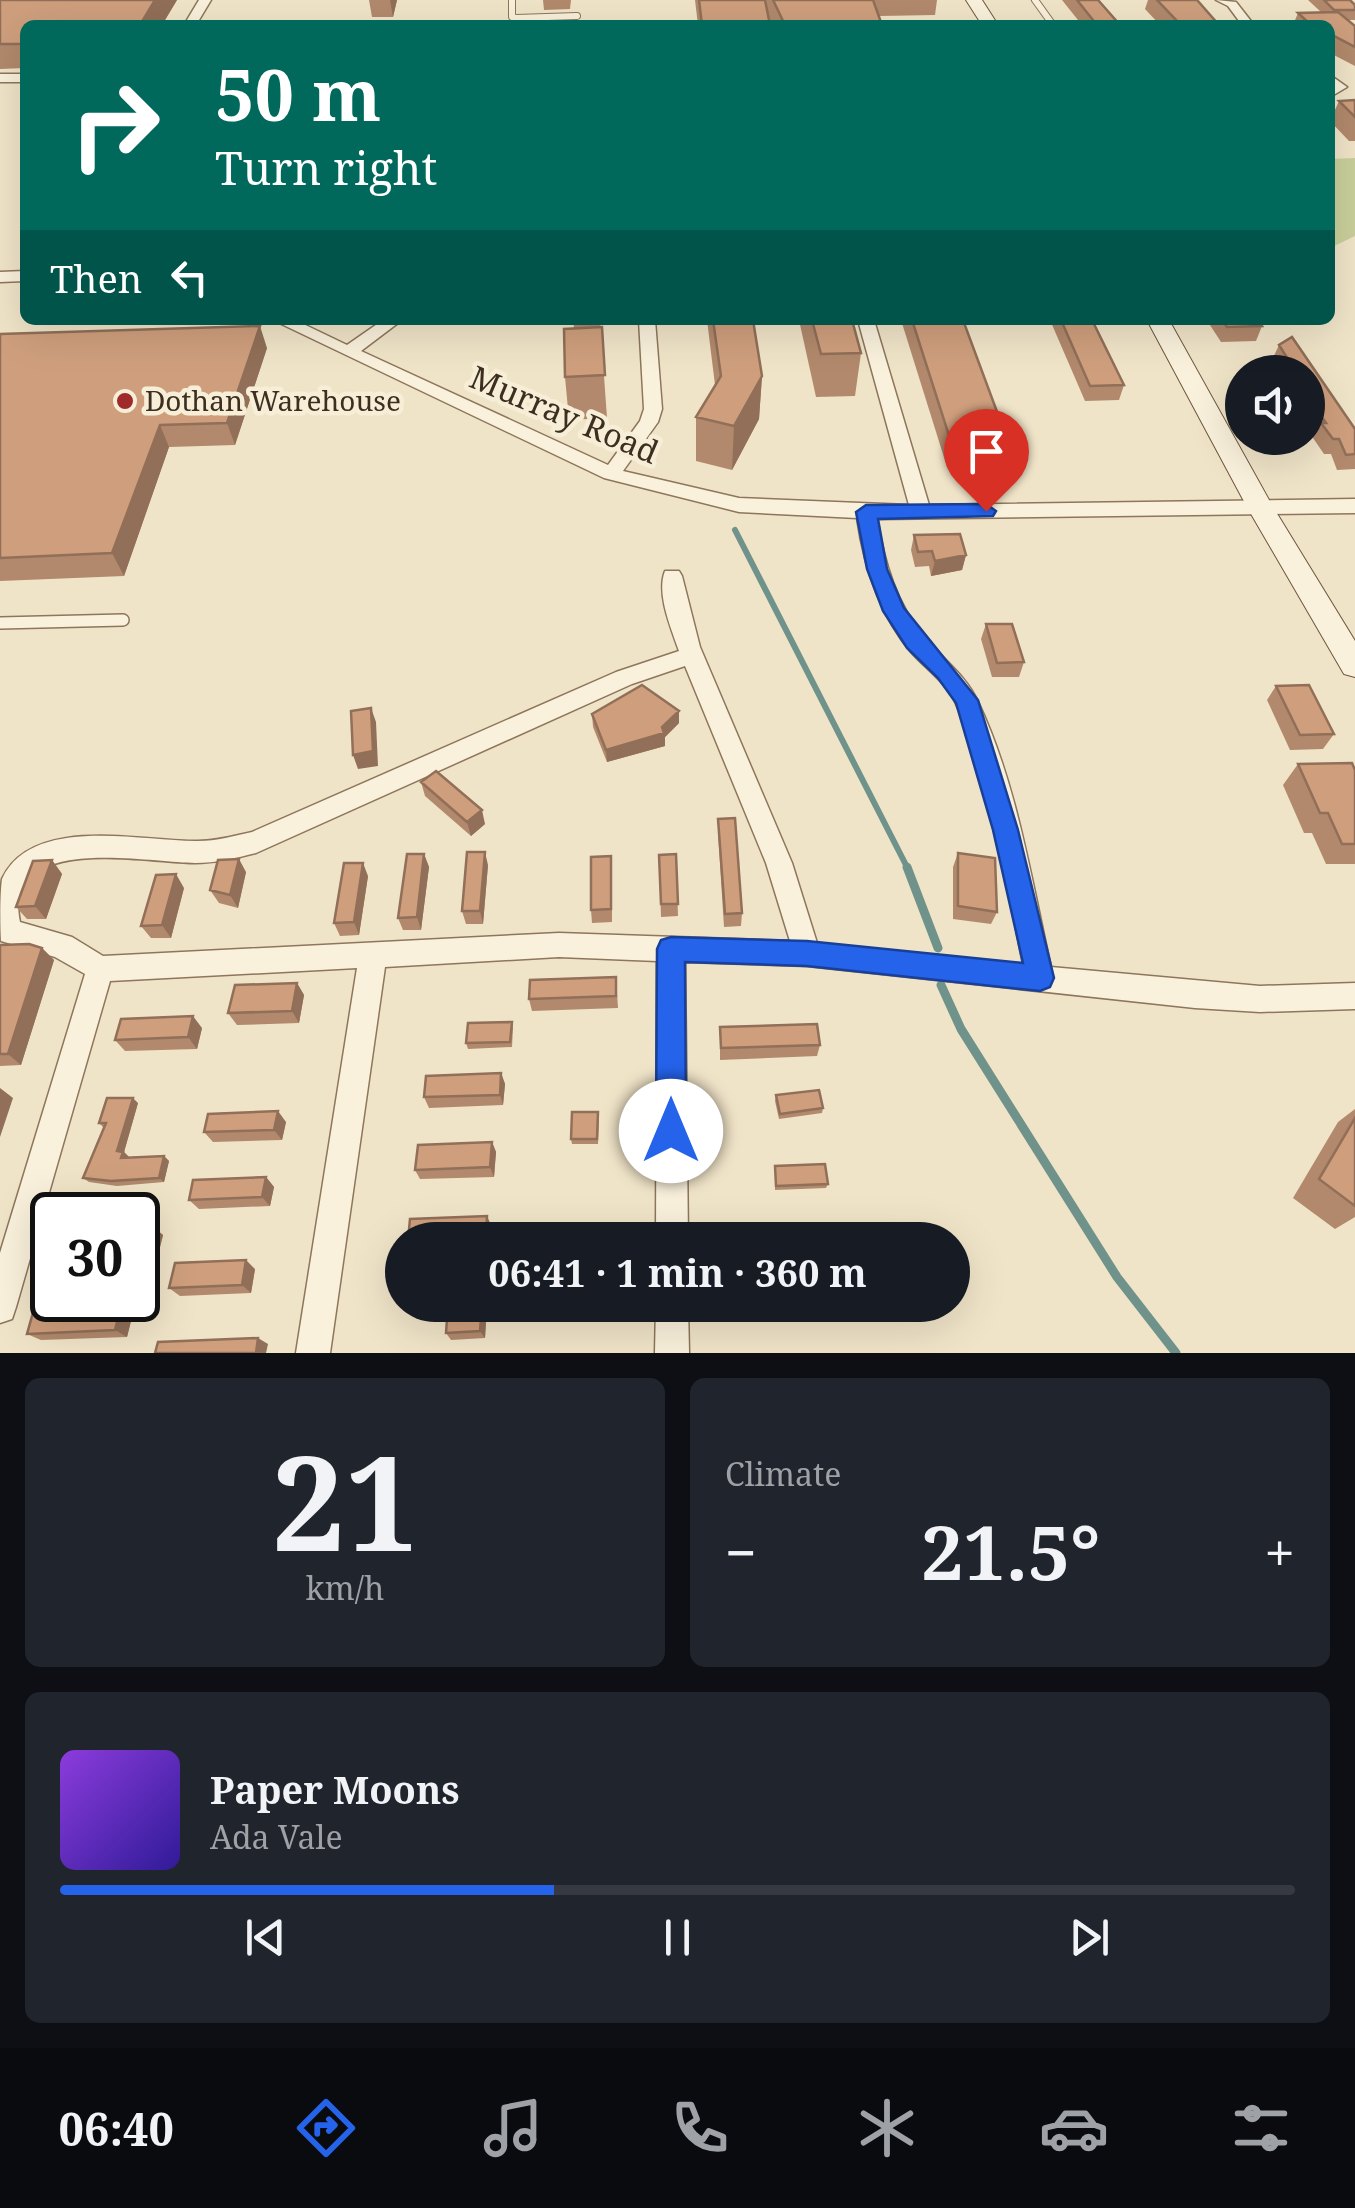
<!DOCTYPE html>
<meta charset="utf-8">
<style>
body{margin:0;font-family:"Noto Serif",serif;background:#20242c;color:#f1f3f6;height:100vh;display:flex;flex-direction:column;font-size:38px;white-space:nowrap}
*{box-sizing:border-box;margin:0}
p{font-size:32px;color:#9ea1a6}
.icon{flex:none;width:55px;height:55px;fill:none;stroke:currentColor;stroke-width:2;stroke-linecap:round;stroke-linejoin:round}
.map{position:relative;height:1353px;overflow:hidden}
.side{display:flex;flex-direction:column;gap:25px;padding:25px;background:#0d0f14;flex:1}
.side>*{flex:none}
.banner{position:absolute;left:20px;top:20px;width:1315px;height:305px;border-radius:15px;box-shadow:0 10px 40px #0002;background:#00695c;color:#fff;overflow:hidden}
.tools{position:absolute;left:1225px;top:355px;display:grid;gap:20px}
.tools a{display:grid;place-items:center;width:100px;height:100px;border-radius:50%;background:#171b24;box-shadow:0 10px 40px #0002;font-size:50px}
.speed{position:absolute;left:30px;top:1192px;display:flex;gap:20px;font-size:50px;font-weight:700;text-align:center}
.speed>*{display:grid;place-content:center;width:130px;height:130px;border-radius:50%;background:#171b24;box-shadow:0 10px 40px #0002;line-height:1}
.speed .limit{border:5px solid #111;border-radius:15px;background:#fff;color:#111}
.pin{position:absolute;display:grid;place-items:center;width:85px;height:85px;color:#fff;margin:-102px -42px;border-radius:50% 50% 50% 0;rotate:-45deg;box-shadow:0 0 10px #0007}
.pin .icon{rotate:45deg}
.me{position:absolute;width:110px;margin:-55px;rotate:0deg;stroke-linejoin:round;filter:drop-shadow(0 0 8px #0008)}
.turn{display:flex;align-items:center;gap:35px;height:210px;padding:0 30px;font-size:45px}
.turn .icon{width:130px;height:130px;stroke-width:2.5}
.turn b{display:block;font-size:70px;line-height:85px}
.then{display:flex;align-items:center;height:95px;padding:0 30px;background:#0003;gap:20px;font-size:38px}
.big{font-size:75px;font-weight:700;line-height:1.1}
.side .widget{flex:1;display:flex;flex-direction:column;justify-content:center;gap:15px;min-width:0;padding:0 35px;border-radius:15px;background:#20242c}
.side .dial{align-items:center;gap:0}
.dial b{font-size:130px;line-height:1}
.song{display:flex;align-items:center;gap:30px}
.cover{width:120px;height:120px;border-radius:15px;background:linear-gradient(135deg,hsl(270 70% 55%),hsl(250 70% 35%))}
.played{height:10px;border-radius:5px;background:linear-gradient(90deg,#2563eb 40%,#363941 40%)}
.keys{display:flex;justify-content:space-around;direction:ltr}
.heat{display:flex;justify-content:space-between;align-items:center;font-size:55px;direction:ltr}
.side .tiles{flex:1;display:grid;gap:25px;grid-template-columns:1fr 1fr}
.widget:last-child{grid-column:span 2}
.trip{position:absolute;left:385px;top:1222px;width:585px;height:100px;border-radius:50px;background:#171b24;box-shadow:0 10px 40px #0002;font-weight:700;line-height:100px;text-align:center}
.tab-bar{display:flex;height:160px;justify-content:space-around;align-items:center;background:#090b0e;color:#9ea1a6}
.tab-bar .icon{width:70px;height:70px}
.tab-bar .current{color:#2563eb}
.tab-bar b{font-size:45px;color:#f1f3f6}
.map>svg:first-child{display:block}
</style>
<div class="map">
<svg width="1355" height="1353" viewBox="0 0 1355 1353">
<rect width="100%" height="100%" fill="#f0e4c8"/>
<!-- green -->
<path fill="#c9cf9b" d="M1355,158V236L1330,248V159Z"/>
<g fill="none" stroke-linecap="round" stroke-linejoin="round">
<!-- stream-far1 -->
<path stroke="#6f938a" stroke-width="6" d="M735,530L908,869"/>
<!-- stream -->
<path stroke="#6f938a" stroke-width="9" d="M907,867L938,948
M941,985L961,1029L1117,1277L1176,1353"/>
<!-- lane-far1 casing -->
<g stroke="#8d765c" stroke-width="8">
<path id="lane-far1" d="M512,0V17L516,18L577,16
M1035,0L1053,25"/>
</g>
<!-- lane casing -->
<g stroke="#8d765c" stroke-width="14">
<path id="lane" d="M0,623L123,620"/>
</g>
<!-- street casing -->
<g stroke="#8d765c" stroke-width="3">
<path id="street" d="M199,0H211L196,25H184Z
M1216,0L1236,2L1254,25H1242L1228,6Z
M0,74H25V82H0Z
M1330,75L1347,87L1330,97Z
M25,271V281L0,282V272Z
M273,320H295L347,345L383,320H402L361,351L608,465L640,421L644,409L639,320H655L662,409L658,422L623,471L739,498L909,505L858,320H874L929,505L1355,499V513L877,519C884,561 896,604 925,638C943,660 966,675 978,702C1017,784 1031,879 1051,967L1260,986L1355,983V1009L1260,1012L1195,1008L807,966L685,962L688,1240H656L657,961L559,957L385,967L330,1353H296L357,968L110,981L16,1307L12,1319L0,1323V1253L85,974L55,957L1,941C0,924 0,893 2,879C32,814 143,842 198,841C217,841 234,836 252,832L616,672L679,651C671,628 656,593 665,571H679L682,576L700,647L792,863L817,943L1023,964C1005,878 994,784 956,704C947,683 926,669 911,652C879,614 864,566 857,518L739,512L604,478ZM685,666L766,863L790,941L559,933L103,956L72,937L20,922C1,832 148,863 195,863C216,863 236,858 256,853L632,684Z
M656,1305H688L689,1353H655Z"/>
</g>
<!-- secondary casing -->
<g stroke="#6f573f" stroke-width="2">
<path id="secondary" d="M966,0H982L998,25H982Z
M1147,320H1169L1273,507L1355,641V677L1344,674L1247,507Z"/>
</g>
<!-- lane-far1 -->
<use href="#lane-far1" stroke="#faf1dc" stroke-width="6"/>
<!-- lane -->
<use href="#lane" stroke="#faf1dc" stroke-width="11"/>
<!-- street -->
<use href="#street" fill="#faf1dc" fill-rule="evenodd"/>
<!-- secondary -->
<use href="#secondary" fill="#faf1dc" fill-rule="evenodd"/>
</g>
<!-- wall -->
<path fill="#b2896c" d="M0,0H177L162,25H25V68L0,69Z
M369,0H397L393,17H372Z
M543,0H571L570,9L544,10Z
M695,0H937L935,15L879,16L882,25H771L769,21L770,25H698Z
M1062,0H1098L1120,25H1082Z
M1148,0H1197L1219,25H1160L1145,9Z
M1308,0H1350L1355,5V20H1349L1355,26V66L1330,53V25H1293L1298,13L1321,12Z
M1355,100V141H1349L1330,121L1339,101Z
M573,320H600L607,418L569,420L565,377L574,328Z
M707,320H753L762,376L759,419L732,470L696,461V417L715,385Z
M799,320H852L861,353L855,396L816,397Z
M901,320H963L1009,444L1002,466L947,467Z
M1050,320H1092L1124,385L1119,400L1085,401Z
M1209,320H1258L1262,326L1256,341L1221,342L1208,322Z
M0,334L267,348L235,445L169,447L124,576L0,581Z
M1292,337L1355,429V469L1337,470L1331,454H1324L1313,438L1315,434L1308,423V372H1280L1272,360L1279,345Z
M914,535L966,555L962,570L931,576L929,566L915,567L911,550Z
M986,624L1024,662L1019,677H992L981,639Z
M1276,686L1334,734L1323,749L1290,750L1267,700Z
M592,714L679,723L665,737V746L607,762L593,727Z
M1298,764L1355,770V864H1326L1312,833H1304L1283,785Z
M421,782L485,824L471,836L425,796Z
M718,819L742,913L741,926L724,927L718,833Z
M958,853L997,912L991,924L953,919V867Z
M424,854L429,867L421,930H403L398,918Z
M676,854L678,916L661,917L659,855Z
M52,860L62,874L46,919H27L16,907Z
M488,865L483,924H466L462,911Z
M612,870V922L592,923L591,910Z
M246,872L238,908L219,903L210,890Z
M368,876L359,935L340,936L334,923Z
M184,888L171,938H151L141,926Z
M0,945L42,948L54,960L21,1065L0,1066Z
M616,977L618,1008L532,1011L529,999Z
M297,983L304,995L299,1023L237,1025L228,1013Z
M512,1022L513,1028L512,1047L468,1049L466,1043Z
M720,1027L820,1045L817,1056L720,1060Z
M202,1028L197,1049L125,1051L115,1040Z
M501,1073L505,1084L503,1105L429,1108L424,1097Z
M776,1095L823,1108L822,1113L779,1119L775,1101Z
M138,1103L124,1152L129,1157L164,1156L169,1161L164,1182L117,1186L89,1182L83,1178L104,1128L99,1123Z
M1355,1109V1217L1335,1229L1293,1198L1338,1122Z
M599,1117L598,1144H572L571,1139Z
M286,1122L282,1140L213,1142L204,1132Z
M492,1142L496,1152L494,1177L420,1179L415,1170Z
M775,1166L828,1184L826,1188L775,1190Z
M266,1177L274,1187L270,1206L199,1209L189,1200Z
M491,1225L490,1240H408Z
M152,1226L163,1235L158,1255L138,1256V1227Z
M255,1269L251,1293L180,1296L169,1288Z
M448,1305H487L485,1338L451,1340L446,1333Z
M133,1313L127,1337L41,1340L27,1334Z"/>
<!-- shaded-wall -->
<path fill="#916f58" d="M155,0H177L162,25H140Z
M390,0H397L393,17Z
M260,326L267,348L235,445L227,423Z
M762,376L759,419L732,470L734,426Z
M160,425L169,447L124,576L112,553Z
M966,555L962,570L931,576L935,561Z
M371,708L376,722L378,766L358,769L353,755Z
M679,711V723L665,737V746L607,762L606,750L662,727Z
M482,810L485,824L471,836L467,822Z
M485,852L488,865L483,924L480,911Z
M424,854L429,867L421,930L417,917Z
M239,859L246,872L238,908L230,895Z
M52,860L62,874L46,919L35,906Z
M363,863L368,876L359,935L354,922Z
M176,874L184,888L171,938L162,925Z
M42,948L54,960L21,1065L8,1054Z
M297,983L304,995L299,1023L292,1011Z
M193,1016L202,1028L197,1049L188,1037Z
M501,1073L505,1084L503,1105L500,1095Z
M0,1088L13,1098L0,1137Z
M133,1098L138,1103L124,1152L129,1157L121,1158L117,1151Z
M278,1111L286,1122L282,1140L274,1130Z
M492,1142L496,1152L494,1177L490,1167Z
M164,1156L169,1161L164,1182L159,1178Z
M266,1177L274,1187L270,1206L262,1197Z
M487,1216L491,1225L490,1240H487L486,1237Z
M152,1226L163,1235L158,1255L147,1247Z
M246,1260L255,1269L251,1293L242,1285Z
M482,1305H487L485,1338L480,1331Z
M121,1306L133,1313L127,1337L115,1330Z
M258,1338L268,1344L266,1353H256Z"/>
<!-- building -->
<path fill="#cf9f7d" stroke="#916f58" stroke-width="2.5" d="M0,0H155L140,25H25V44H0Z
M699,0H765L770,25H702Z
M773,0H873L882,25H785Z
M1077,0H1098L1120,25H1097Z
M1157,0H1197L1219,25H1181Z
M1324,0H1350L1355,5V10H1334Z
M1338,12L1355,26V47L1332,35L1330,39V25H1311L1298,13Z
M1355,100V117L1339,101Z
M713,320H753L762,376L734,426L696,417L721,376Z
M812,320H852L861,353L821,354Z
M912,320H963L1009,444L952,445Z
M1061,320H1092L1124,385L1090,386Z
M1222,320H1258L1262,326L1227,327Z
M260,326L227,423L160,425L112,553L0,558V334Z
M602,327L605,375L565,377L564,329Z
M1292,337L1355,429V454L1346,455L1339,439H1333L1321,423H1326L1308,397V372H1296L1279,345Z
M960,534L966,555L935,561L932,551L918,552L914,535Z
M986,624H1012L1024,662L997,663Z
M642,685L679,711L662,727L664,733L606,750L592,714Z
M1309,685L1334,734L1300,735L1276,686Z
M371,708L373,751L353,755L351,711Z
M1352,763L1355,770V844H1342L1328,813H1320L1298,764Z
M436,771L482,810L467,822L421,782Z
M735,818L742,913L725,914L718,819Z
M467,852H485L480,911H462Z
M958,853L995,858L997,912L958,906Z
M407,854H424L417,917L398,918Z
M676,854L678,904H661L659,855Z
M611,856V909L591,910V857Z
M239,859L230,895L210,890L218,860Z
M52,860L35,906L16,907L33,861Z
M344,863H363L354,922L334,923Z
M176,874L162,925L141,926L156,875Z
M29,944L42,948L8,1054H0V945Z
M616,977V996L529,999L530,980Z
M297,983L292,1011L228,1013L235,985Z
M193,1016L188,1037L115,1040L121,1019Z
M512,1022L510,1042L466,1043L468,1023Z
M817,1024L820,1045L721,1048L720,1027Z
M501,1073L500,1095L424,1097L426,1076Z
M819,1090L823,1108L780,1114L776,1095Z
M107,1098H133L117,1151L123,1152L121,1158L164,1156L159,1178L111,1181L83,1178L106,1123H99Z
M278,1111L274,1130L204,1132L208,1114Z
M572,1112H598L597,1139H571Z
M1355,1118V1206L1319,1179Z
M492,1142L490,1167L415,1170L418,1145Z
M825,1164L828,1184L776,1186L775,1166Z
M266,1177L262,1197L189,1200L193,1180Z
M487,1216L486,1237L408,1240L410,1219Z
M152,1226L147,1247H138V1227Z
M847,1237V1240L795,1239Z
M246,1260L242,1285L169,1288L175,1263Z
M448,1305H482L480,1331L446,1333Z
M121,1306L115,1330L27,1334L34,1309Z
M258,1338L256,1353H155L158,1342Z"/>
<!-- route -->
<path fill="#2563eb" stroke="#184099" stroke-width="2.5" d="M986,504L996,511L993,516L878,519L887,569L904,608L978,700L1018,830L1054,978L1050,987L1040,991L807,966L685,962L686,1131L682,1142L671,1146L661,1142L656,1131L657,949L661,940L671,937L807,941L1023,963L993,830L956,703L938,678L907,648L883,611L867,569L856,512L866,505Z"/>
<!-- markers -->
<circle fill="#9e2a2b" stroke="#f7eed8" stroke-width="4" cx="125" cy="401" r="10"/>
<g text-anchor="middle" stroke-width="9" stroke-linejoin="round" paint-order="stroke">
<!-- far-poi labels -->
<g font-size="28" fill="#3d2e20" stroke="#f7eed8" text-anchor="start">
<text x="145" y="411">Dothan Warehouse</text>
</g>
<!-- street labels -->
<g font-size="32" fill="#3d2e20" stroke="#f7eed8">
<text transform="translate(564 415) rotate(23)" y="11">Murray Road</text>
</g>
</g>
</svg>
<div class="tools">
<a><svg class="icon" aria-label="sound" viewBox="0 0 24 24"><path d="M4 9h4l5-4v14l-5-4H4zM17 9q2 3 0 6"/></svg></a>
</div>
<div class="speed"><div class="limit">30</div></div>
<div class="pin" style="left:986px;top:511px;background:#d93025"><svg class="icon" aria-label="arrive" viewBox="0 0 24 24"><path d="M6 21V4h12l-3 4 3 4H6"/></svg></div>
<svg class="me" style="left:671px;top:1131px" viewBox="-20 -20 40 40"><circle r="19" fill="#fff"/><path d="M0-13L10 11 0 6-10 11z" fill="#2563eb"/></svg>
<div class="trip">06:41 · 1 min · 360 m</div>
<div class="banner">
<div class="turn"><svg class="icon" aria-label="right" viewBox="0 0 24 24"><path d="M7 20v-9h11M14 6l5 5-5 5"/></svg><div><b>50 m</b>Turn right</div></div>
<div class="then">Then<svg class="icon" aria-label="left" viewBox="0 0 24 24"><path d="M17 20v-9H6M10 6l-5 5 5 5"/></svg></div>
</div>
</div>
<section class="side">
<div class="tiles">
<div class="widget dial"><b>21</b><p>km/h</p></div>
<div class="widget"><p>Climate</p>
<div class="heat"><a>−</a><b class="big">21.5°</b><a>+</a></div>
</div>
<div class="widget">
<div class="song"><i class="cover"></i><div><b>Paper Moons</b><p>Ada Vale</p></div></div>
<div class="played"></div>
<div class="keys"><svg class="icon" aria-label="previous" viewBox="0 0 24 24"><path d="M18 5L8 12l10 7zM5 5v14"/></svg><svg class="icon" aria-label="pause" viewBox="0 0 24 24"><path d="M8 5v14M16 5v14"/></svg><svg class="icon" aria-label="next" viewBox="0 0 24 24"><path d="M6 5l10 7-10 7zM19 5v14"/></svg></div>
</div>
</div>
</section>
<nav class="tab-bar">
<b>06:40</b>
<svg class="icon current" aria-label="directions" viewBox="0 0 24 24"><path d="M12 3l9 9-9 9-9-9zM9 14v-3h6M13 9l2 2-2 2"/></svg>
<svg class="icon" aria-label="music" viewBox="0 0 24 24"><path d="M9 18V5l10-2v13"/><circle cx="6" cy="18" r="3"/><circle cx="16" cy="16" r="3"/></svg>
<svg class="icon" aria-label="phone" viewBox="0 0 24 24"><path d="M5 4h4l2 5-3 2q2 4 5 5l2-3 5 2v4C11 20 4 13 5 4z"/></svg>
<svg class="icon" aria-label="climate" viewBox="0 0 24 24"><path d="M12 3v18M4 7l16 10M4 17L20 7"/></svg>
<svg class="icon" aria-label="car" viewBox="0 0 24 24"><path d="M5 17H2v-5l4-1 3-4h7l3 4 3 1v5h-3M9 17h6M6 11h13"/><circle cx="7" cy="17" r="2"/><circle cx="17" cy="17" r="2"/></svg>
<svg class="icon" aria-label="filters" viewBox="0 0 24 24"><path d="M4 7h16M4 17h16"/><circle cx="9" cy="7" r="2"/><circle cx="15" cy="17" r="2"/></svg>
</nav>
